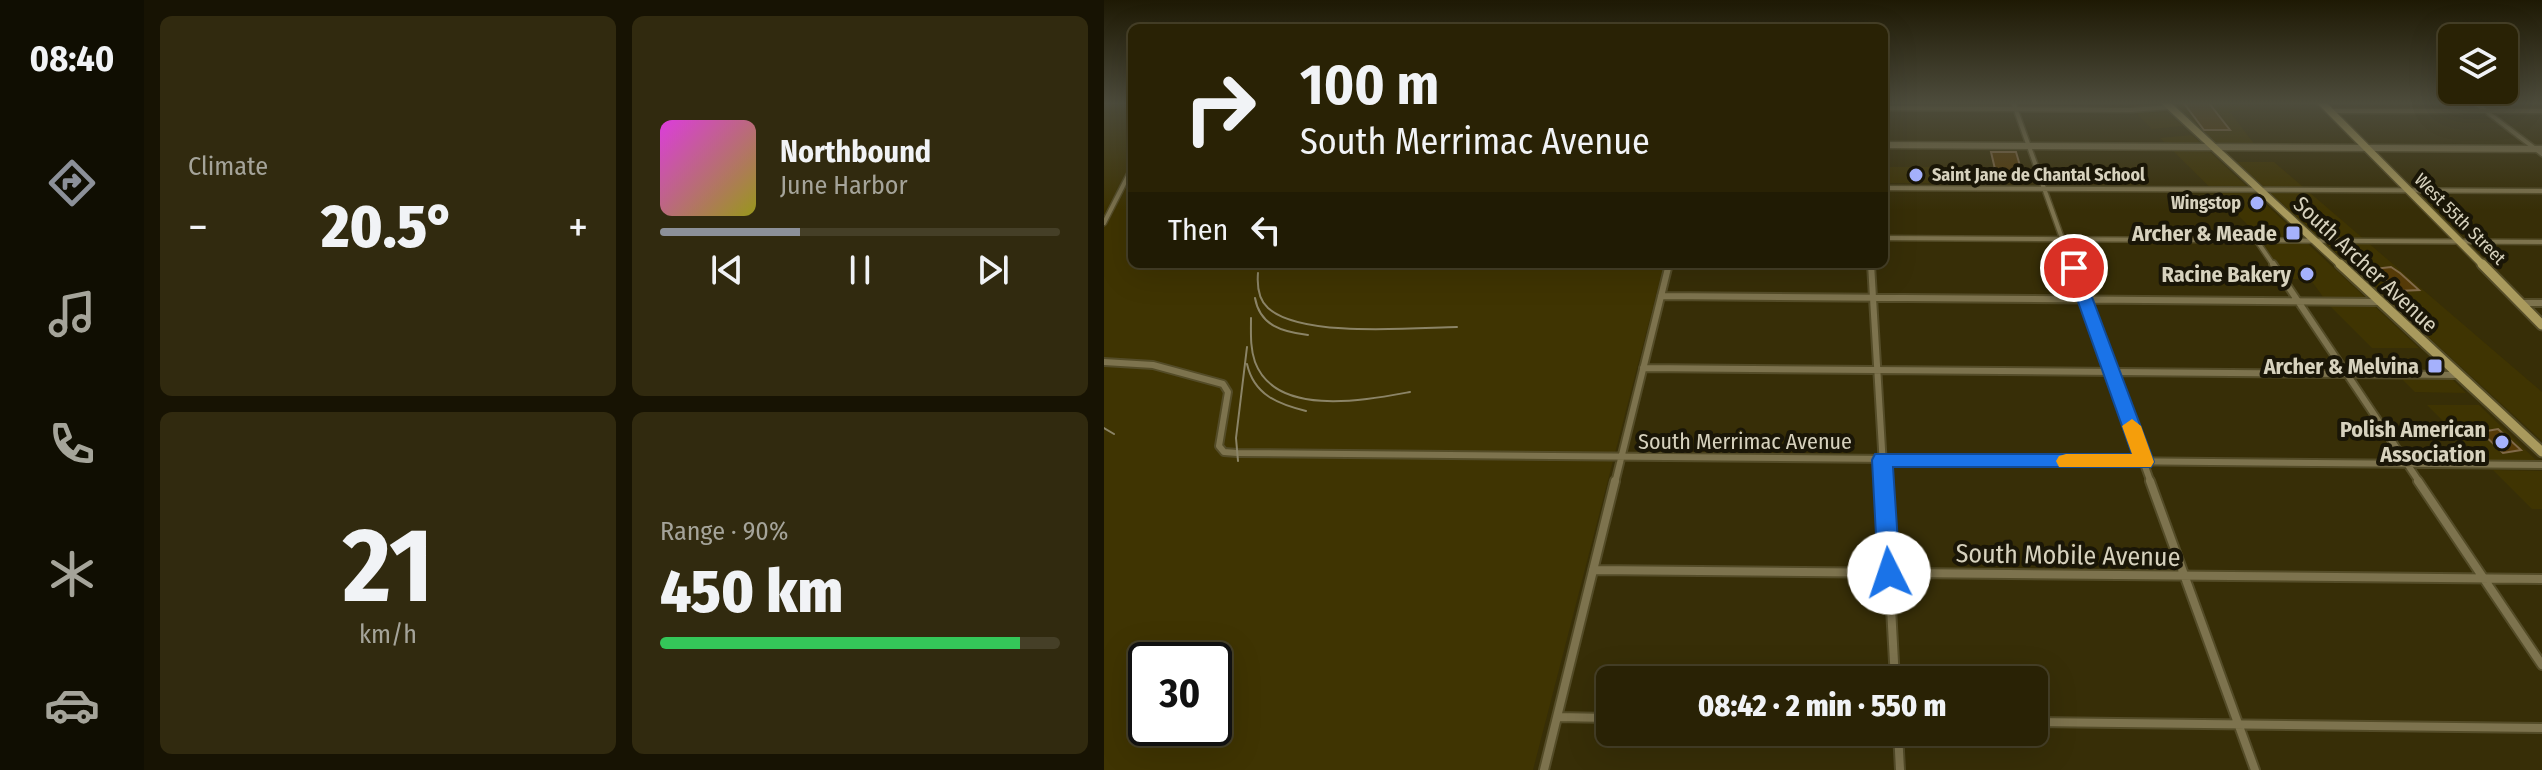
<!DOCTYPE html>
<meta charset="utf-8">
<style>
body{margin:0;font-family:"Fira Sans Condensed",sans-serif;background:#312a0f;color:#f1f3f6;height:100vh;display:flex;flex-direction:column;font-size:30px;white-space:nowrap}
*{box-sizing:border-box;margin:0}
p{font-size:26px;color:#a5a49a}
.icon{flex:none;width:44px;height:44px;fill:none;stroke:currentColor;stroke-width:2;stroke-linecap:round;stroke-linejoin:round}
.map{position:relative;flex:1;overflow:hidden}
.side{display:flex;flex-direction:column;gap:16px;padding:16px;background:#171303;width:960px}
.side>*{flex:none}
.top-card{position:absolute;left:24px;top:24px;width:760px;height:244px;border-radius:12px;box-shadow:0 8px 32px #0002,0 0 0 2px #453f27;background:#292205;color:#f1f3f6;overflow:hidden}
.buttons{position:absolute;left:1334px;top:24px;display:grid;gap:16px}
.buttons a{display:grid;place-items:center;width:80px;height:80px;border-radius:12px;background:#292205;box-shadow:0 8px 32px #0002,0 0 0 2px #453f27;font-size:40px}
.speed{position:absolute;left:24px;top:642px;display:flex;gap:16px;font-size:40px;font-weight:700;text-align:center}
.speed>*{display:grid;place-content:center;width:104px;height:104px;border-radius:50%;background:#292205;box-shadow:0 8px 32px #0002,0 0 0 2px #453f27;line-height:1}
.speed .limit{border:4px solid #111;border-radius:12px;background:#fff;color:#111}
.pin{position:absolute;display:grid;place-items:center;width:68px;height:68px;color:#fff;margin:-34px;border:4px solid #fff;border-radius:50%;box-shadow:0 2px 8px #0007}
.me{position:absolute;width:88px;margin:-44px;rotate:356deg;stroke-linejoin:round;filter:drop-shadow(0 0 6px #0008)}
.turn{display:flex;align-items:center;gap:28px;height:168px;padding:0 40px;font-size:36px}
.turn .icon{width:104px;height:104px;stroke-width:2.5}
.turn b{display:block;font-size:56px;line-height:68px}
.then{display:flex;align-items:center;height:76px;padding:0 40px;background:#0003;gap:16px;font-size:30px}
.big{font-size:60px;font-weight:800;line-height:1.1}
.side .tile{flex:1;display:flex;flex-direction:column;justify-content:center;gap:12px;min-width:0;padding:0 28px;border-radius:12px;background:#312a0f}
.side .dial{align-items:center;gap:0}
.dial b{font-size:104px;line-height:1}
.song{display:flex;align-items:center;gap:24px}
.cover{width:96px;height:96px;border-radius:12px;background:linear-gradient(135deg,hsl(300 70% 55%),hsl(60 70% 35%))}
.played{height:8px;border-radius:4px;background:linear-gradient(90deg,#8c9099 35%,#453f27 35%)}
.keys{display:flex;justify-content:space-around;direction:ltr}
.heat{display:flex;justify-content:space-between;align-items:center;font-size:44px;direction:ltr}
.charge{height:12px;border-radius:6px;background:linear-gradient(90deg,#34c759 90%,#453f27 0)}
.side .tiles{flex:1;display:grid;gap:16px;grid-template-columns:repeat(2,1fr)}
.trip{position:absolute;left:492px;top:666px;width:452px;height:80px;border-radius:12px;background:#292205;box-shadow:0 8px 32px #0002,0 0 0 2px #453f27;font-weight:800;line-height:80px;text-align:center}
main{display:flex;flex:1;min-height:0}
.dock{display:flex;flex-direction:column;width:144px;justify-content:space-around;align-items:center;background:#100e02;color:#a5a49a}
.dock .icon{width:56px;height:56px}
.dock .active{color:#8c9099}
.dock b{font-size:36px;color:#f1f3f6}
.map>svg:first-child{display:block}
</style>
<main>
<nav class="dock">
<b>08:40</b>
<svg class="icon active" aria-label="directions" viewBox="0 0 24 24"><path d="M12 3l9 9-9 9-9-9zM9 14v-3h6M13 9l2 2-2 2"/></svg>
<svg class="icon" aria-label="music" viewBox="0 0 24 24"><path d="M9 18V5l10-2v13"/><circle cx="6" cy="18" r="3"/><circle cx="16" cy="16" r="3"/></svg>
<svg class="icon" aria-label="phone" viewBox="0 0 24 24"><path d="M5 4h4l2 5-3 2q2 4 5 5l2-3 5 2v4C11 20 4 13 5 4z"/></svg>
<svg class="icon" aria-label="climate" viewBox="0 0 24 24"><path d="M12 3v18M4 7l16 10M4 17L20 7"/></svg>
<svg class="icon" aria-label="car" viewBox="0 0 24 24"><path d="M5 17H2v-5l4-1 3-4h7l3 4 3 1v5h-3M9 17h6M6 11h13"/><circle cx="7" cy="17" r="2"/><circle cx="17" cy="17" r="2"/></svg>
</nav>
<section class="side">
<div class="tiles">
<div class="tile"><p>Climate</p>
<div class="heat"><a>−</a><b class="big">20.5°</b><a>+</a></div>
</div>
<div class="tile">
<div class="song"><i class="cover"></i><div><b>Northbound</b><p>June Harbor</p></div></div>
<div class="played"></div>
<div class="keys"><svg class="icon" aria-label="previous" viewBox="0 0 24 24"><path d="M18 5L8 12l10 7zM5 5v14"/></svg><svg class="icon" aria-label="pause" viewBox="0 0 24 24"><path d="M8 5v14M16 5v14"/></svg><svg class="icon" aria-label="next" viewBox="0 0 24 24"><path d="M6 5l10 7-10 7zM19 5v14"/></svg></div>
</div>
<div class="tile dial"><b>21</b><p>km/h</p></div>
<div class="tile"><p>Range · 90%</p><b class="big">450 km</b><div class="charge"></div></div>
</div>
</section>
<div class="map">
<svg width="1438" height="770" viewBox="0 0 1438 770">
<rect width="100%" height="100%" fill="#372e07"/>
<!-- built -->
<path fill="#3f3402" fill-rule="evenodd" d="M0,102H28V264H560L429,770H0ZM42,660H110V728H42Z
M1021,102H1053L1079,126L1048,129Z
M1068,102H1141L1148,110L1125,111L1151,145L1113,144Z
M1088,135L1315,348H1268L1225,305L1206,279H1181L1154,240L1158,239L1056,138Z
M1133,162H1170L1438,392V441Z
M780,167H842L845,183H780Z
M1298,379H1348L1362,393L1311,392Z
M1323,405H1375L1434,462H1380Z
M1389,470L1438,471V509H1428Z"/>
<!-- building -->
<path fill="#553a07" stroke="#806948" stroke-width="2" d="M1079,102H1104L1126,130H1100Z
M887,152H912L917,169L922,172L907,181L887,171L891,169Z
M1287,267L1296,273L1315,290L1294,291L1270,269Z
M1394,429L1417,450L1399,453L1377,432Z"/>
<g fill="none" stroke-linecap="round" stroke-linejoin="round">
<!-- minor-far2 casing -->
<g stroke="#544c28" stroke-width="7">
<path id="minor-far2" d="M909,102L968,266
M1370,102L1438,154
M780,108L1027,110L1066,107
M1226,111H1438
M780,188L1438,191
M0,223L28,168
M780,238L1438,242
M1153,241L1170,266"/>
</g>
<!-- minor-far1 casing -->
<g stroke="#544c28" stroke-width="10">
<path id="minor-far1" d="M767,264L780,483
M968,264L1047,483
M1169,264L1316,483
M557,296L1276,302
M1416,303H1438
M0,362L49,365L119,384L124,392L115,446L120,452L133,453L1438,465
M539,368L1355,375
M511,483L565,264"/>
</g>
<!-- minor casing -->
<g stroke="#544c28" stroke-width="12">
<path id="minor" d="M780,481L791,680
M1046,481L1151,770
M1314,481L1438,665
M489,570L1438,579
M453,717L506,718
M930,722L1438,728
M794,732L796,770
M440,770L511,481"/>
</g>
<!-- tertiary casing -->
<g stroke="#544c28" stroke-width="9">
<path id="tertiary" d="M780,145L1438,149"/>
</g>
<!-- secondary-far1 casing -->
<g stroke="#544c28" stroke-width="10">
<path id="secondary-far1" d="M1061,102L1238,266
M1217,102L1380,266"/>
</g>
<!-- secondary casing -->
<g stroke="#544c28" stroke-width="13">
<path id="secondary" d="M1236,264L1438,452
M1378,264L1438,325"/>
</g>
<!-- minor-far2 -->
<use href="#minor-far2" stroke="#7d734e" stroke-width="4"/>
<!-- minor-far1 -->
<use href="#minor-far1" stroke="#7d734e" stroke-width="6"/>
<!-- minor -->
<use href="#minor" stroke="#7d734e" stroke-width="8"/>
<!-- tertiary -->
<use href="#tertiary" stroke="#7d734e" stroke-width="6"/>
<!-- secondary-far1 -->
<use href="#secondary-far1" stroke="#a99a5d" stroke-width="7"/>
<!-- secondary -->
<use href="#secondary" stroke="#a99a5d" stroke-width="9"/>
<!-- rail -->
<path stroke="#8b8467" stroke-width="2" d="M154,273C153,285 154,299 164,308C198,338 308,328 353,327
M151,298C156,326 179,332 204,335
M147,318C147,333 146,348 151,362C172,418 262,400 306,392
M143,364C150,395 174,404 202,411
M0,428L10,434
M134,461L132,438L143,347"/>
</g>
<!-- sky -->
<linearGradient id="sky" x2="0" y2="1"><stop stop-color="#1e1904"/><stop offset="0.49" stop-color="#4d4c3c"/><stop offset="1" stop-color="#4d4c3c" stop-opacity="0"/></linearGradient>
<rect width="1438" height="210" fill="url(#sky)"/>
<!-- route -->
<path fill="#1a73e8" stroke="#114b97" stroke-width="2" d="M970,264L977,268L1050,462L1047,467H789L796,573L793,580L785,583L777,580L774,573L768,460L771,454H1028L962,268Z"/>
<!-- slow -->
<path fill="#f59e0b" d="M1028,419L1037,426L1050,462L1047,467H955L952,461L955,456L962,454H1028L1018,426Z"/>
<!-- markers -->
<g fill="#a5b1fc" stroke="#1a1607" stroke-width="3">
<circle cx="812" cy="175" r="8"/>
<circle cx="1153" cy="203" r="8"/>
<rect x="1181" y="225" width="16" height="16" rx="4"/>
<circle cx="1203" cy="274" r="8"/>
<rect x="1323" y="358" width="16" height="16" rx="4"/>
<circle cx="1398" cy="442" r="8"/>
</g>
<g text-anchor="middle" stroke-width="8" stroke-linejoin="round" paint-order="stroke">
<!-- far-poi labels -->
<g font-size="18" font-weight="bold" fill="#d7d2be" stroke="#1a1607" text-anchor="start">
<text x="828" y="181">Saint Jane de Chantal School</text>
<text x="1137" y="209" text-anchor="end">Wingstop</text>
</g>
<!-- far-street labels -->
<g font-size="18" fill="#d7d2be" stroke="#1a1607">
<text transform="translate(1356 219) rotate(45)" y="6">West 55th Street</text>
</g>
<!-- poi labels -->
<g font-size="22" font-weight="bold" fill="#d7d2be" stroke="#1a1607" text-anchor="end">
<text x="1173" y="241">Archer &amp; Meade</text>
<text x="1187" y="282">Racine Bakery</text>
<text x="1315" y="374">Archer &amp; Melvina</text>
<text x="1382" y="437">Polish American<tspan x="1382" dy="25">Association</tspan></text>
</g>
<!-- street labels -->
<g font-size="22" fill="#d7d2be" stroke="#1a1607">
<text transform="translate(1262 264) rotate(43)" y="8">South Archer Avenue</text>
<text x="641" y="449">South Merrimac Avenue</text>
</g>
<!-- near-street labels -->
<g font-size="26" fill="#d7d2be" stroke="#1a1607">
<text transform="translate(964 555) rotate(1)" y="9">South Mobile Avenue</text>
</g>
</g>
</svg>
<div class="buttons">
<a><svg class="icon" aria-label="layers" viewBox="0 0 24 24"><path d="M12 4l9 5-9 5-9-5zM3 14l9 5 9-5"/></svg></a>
</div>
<div class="speed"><div class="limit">30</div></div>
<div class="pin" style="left:970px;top:268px;background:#d93025"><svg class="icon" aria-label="arrive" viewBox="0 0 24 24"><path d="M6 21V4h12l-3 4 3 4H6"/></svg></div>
<svg class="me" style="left:785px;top:573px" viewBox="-20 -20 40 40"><circle r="19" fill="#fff"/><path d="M0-13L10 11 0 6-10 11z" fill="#1a73e8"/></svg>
<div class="trip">08:42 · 2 min · 550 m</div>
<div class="top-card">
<div class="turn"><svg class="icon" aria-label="right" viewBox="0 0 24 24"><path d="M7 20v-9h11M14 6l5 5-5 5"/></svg><div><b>100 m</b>South Merrimac Avenue</div></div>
<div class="then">Then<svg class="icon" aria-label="left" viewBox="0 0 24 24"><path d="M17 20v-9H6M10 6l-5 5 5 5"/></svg></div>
</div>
</div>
</main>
